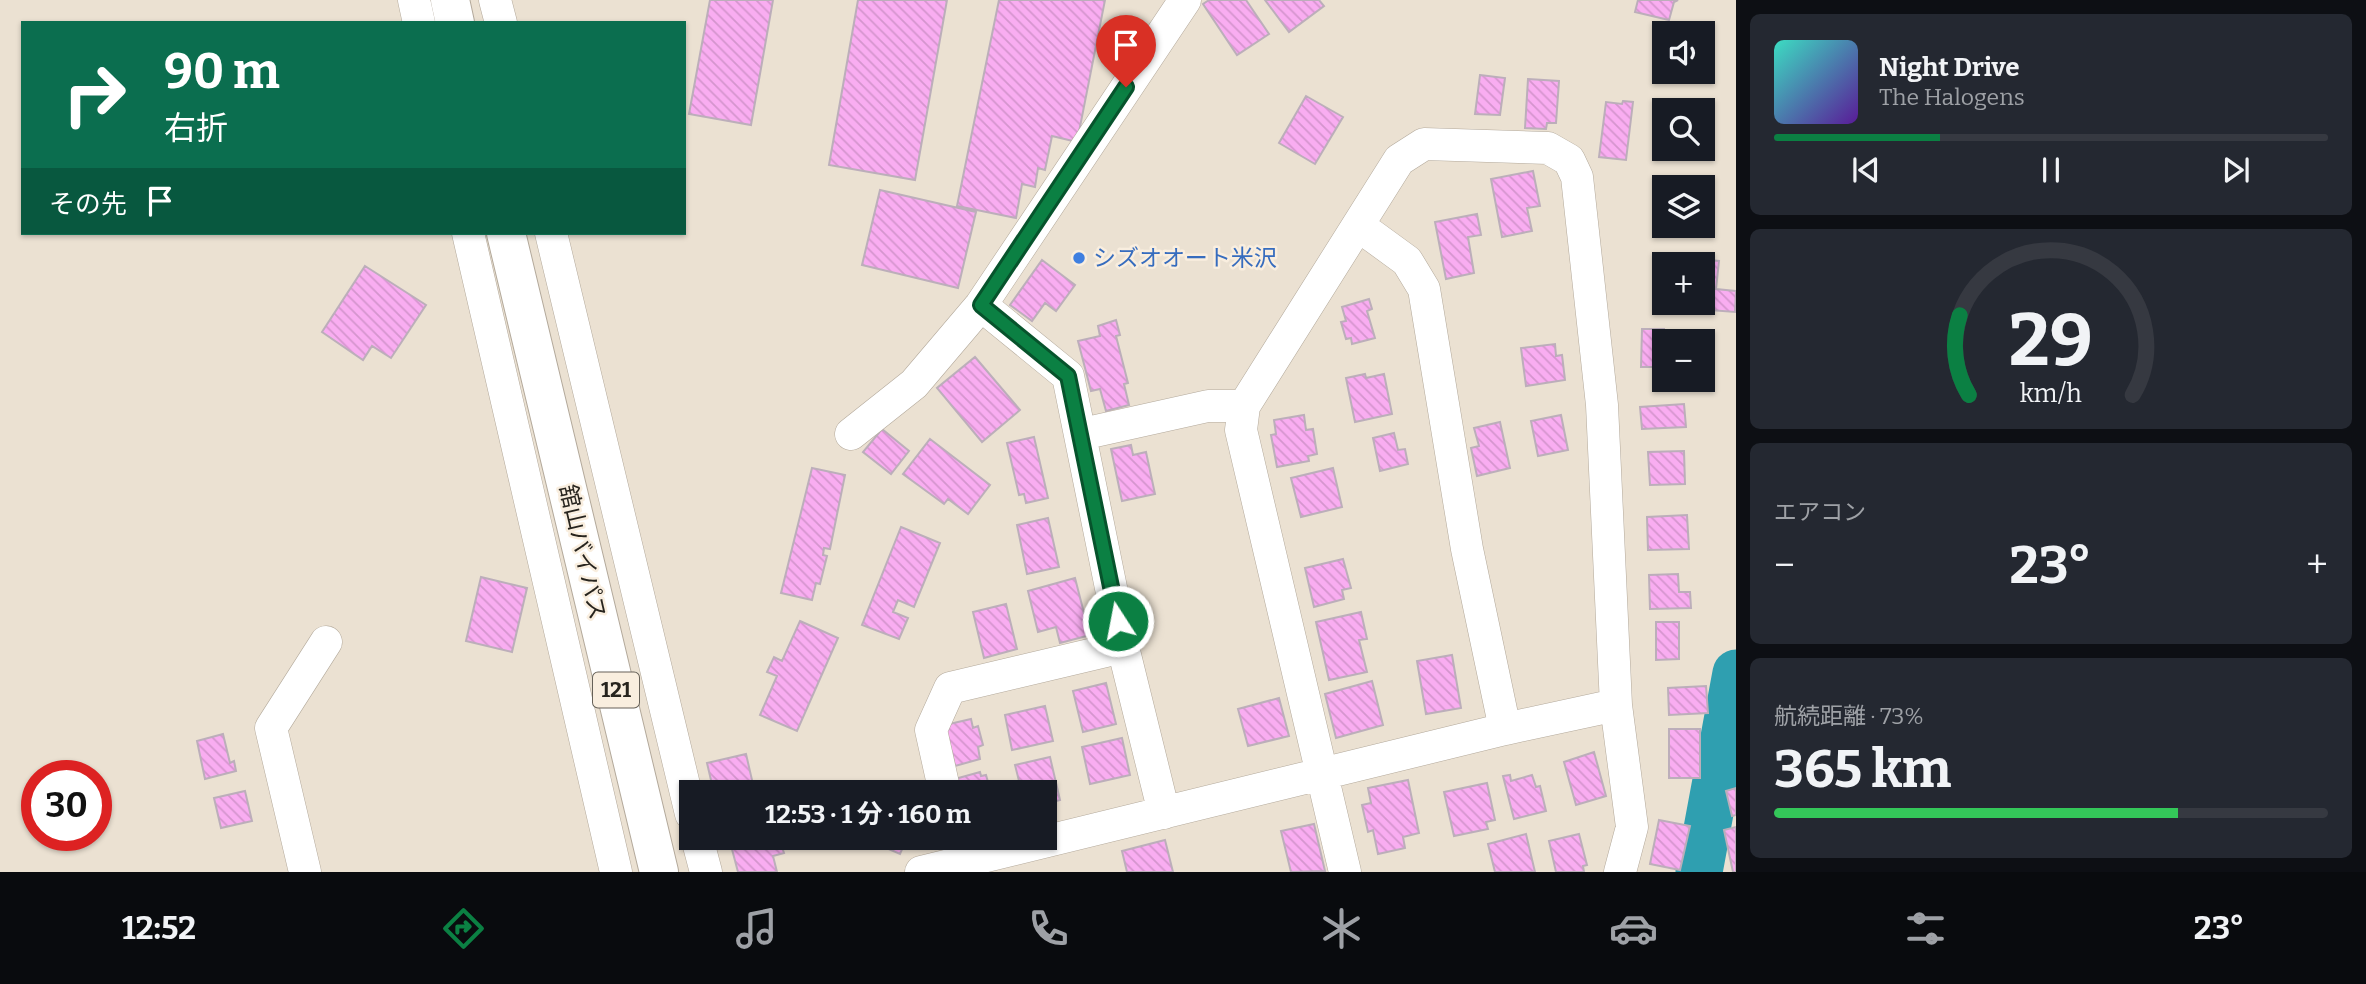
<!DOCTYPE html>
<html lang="ja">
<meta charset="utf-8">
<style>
body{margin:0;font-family:Bitter,"Noto Sans JP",serif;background:#242831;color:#f1f3f6;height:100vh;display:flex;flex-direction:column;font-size:26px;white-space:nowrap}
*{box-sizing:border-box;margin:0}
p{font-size:23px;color:#9ea1a6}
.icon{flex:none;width:38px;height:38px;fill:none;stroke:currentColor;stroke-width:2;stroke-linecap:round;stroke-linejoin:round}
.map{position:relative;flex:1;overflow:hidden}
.panel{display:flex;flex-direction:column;gap:14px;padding:14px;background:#0d0f14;width:630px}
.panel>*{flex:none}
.banner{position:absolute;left:21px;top:21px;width:665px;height:214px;border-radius:0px;box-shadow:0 2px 5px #0004;background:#0b6e4f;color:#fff;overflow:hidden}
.fabs{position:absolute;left:1652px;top:21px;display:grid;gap:14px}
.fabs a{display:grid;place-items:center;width:63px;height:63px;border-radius:0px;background:#171b24;box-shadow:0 2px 5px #0004;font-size:35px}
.speed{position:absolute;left:21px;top:760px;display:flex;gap:14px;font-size:35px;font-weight:700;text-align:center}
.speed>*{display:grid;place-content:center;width:91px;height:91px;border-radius:50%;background:#171b24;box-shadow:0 2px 5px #0004;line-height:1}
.speed .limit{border:10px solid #d22;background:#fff;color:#111}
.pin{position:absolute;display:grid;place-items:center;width:60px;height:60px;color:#fff;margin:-72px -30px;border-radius:50% 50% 50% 0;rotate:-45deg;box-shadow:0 0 7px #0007}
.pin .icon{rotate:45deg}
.me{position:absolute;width:77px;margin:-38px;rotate:349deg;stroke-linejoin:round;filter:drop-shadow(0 0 5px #0008)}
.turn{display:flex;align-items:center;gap:24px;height:147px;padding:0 28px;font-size:32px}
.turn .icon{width:91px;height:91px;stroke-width:2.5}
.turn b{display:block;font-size:49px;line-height:60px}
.then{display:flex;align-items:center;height:66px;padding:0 28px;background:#0003;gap:14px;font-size:26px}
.big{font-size:52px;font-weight:700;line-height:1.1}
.panel .tile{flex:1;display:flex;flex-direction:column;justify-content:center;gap:10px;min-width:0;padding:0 24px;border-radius:10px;background:#242831}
.panel .dial{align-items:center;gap:0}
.dial svg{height:182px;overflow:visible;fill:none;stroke:#363941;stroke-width:7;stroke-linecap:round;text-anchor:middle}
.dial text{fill:#f1f3f6;stroke:none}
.song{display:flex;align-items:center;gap:21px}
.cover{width:84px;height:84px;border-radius:10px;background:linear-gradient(135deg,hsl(170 70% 55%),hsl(270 70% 35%))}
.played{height:7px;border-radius:4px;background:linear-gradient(90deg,#0b8043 30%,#363941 30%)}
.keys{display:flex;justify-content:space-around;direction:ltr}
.heat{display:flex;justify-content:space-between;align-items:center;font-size:38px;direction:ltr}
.charge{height:10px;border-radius:5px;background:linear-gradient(90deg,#34c759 73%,#363941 0)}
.trip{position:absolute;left:679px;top:780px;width:378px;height:70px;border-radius:0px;background:#171b24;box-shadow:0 2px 5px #0004;font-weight:700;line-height:70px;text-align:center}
.tab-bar{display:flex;height:112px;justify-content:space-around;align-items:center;background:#090b0e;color:#9ea1a6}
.tab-bar .icon{width:49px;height:49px}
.tab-bar .on{color:#0b8043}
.tab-bar b{font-size:32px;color:#f1f3f6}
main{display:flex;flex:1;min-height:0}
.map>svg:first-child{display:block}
</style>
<main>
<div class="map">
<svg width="1736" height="872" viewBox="0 0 1736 872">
<defs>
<pattern id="building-back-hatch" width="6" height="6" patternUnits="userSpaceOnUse" patternTransform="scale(1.75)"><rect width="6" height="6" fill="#f9adf1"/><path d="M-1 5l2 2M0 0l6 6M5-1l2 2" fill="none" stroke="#d595ce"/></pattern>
</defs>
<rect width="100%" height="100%" fill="#ebe1d2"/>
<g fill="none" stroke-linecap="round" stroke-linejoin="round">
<!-- river -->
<path stroke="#2f9fb0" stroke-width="47" d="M1699,872L1736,673"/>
</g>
<!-- building -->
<path fill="url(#building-back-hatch)" stroke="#bcaeba" stroke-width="2" d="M710,0H773L751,125L689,114Z
M858,0H947L915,180L829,165Z
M999,0H1105L1077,142L1052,136L1045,170L1038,168L1035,187L1022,184L1016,218L957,206Z
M1209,0H1246L1269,34L1237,55L1203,4Z
M1265,0H1319L1324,6L1289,32Z
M1638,0H1678L1674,2L1669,20L1635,12Z
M1480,75L1505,78L1500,115L1475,114Z
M1528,79L1559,81L1556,123H1547L1546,129L1525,128Z
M1306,96L1343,117L1315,164L1279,143Z
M1623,101L1633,102L1626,160L1599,157L1606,102L1622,104Z
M1533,171L1540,206L1527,208L1532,231L1502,237L1491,179Z
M880,190L976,212L958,288L862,265Z
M1477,214L1481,235L1468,237L1474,273L1446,279L1435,222Z
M1677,257L1719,261L1716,289L1736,291L1735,312L1671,307V303H1703V264H1676Z
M1042,260L1075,285L1056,311L1045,303L1032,321L1010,305Z
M365,266L426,305L391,358L372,346L363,360L322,332Z
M1369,299L1372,309L1367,311L1375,338L1352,344L1351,338L1346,339L1341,322L1346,321L1342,307Z
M1116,320L1120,335L1116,336L1128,383L1124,384L1129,405L1106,411L1100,389L1091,391L1078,341L1100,336L1098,326Z
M1642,329H1664V367H1641Z
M1555,344L1556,356L1562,355L1565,380L1526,386L1521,348Z
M975,357L1020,410L982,442L937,388Z
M1365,374L1366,378L1384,374L1392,414L1355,422L1346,378Z
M1684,404L1686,427L1642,429L1640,407Z
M1304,415L1306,430L1313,429L1317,454L1308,456L1309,461L1277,467L1271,435L1276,434L1274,420Z
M1561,415L1568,450L1538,456L1531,421Z
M1500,422L1510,468L1477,476L1471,448L1479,446L1474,428Z
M882,429L909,451L891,474L863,452Z
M1394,433L1398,450L1405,449L1408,464L1380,471L1373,438Z
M1034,437L1048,498L1026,503L1024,494L1019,495L1007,443Z
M930,439L990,485L968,514L948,499L944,504L903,474Z
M1131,445L1133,455L1146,452L1155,494L1122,501L1111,449Z
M1684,451L1685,484L1650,485L1648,452Z
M812,468L845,475L830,549L824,548L823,555L827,556L820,584L816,583L812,600L781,593Z
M1333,468L1342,507L1301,517L1291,478Z
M1687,515L1689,549L1648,550L1647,517Z
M1048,518L1059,567L1027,574L1017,525Z
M901,527L940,543L914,607L898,600L893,612L908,618L899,639L862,625Z
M1343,559L1351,588L1342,590L1344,599L1314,607L1305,568Z
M1678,574L1679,592H1690L1691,608L1650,609L1649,575Z
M481,577L527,588L512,652L466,641Z
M1075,578L1084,613L1089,612L1094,634L1060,643L1056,627L1038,632L1028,591Z
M1006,604L1017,649L984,658L973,612Z
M1361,612L1367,639L1359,640L1367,672L1329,680L1316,622Z
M800,621L838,638L797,731L760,715L777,676L767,672L774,657L782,661Z
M1656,622H1679V659L1656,660Z
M1452,655L1461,708L1426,714L1417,661Z
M1372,681L1383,725L1336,738L1325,694Z
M1106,683L1116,724L1083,732L1073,691Z
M1706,686L1708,713L1669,715L1668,688Z
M1279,698L1289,736L1248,746L1238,709Z
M1045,706L1053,741L1012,750L1005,715Z
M971,719L973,728L978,726L983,745L978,747L980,759L955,766L945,725Z
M1669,729H1700V778H1669Z
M223,734L230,763L234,761L236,771L205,779L197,741Z
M1122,738L1130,775L1090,784L1082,747Z
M1594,752L1606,796L1576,805L1564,762Z
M746,754L755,793H714L707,763Z
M1050,757L1060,800L1045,804V793H1022L1015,765Z
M980,772L981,776L986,775L991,793H959L955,779Z
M1510,775L1511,781L1532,775L1536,787L1540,786L1546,811L1514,819L1503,776Z
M1408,780L1419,833L1403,837L1405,848L1378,854L1373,830L1368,832L1362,805L1371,803L1368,788Z
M896,783L918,793H892Z
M1487,783L1495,820L1486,822L1488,829L1454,836L1444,792Z
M1736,788V815L1732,816L1726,791Z
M245,791L252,821L221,828L214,798Z
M1659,820L1690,826L1680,870L1650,864Z
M1314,824L1325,871L1291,872L1281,831Z
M1736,827V872H1733L1724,830Z
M1526,834L1535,872H1495L1488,844Z
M1579,834L1587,865L1583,866L1584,872H1556L1549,841Z
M729,838H779L784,853L773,856L777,872H738Z
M872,838H907L900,854L870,841Z
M1165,840L1173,872H1127L1122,851Z"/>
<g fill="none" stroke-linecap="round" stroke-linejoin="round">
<!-- minor casing -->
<g stroke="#b3a99b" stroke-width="33">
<path id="minor" d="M414,0L419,23
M495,0L501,23
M1359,226L1407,261L1424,289L1467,549L1505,729
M468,233L616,872
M551,233L691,814
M981,305L1068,376L1123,647L1164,813
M1244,406L1241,430L1345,872
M851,434L914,384L981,305L1185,0
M1082,434L1208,406H1244L1399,160L1424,144L1548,148L1569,160L1577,177L1602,405L1616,705L1632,827L1620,872
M945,793L931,730L950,688L1123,647
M697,838L706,872
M305,872L271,728L326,642
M921,872L1505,729L1616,705"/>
</g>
<!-- trunk casing -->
<g stroke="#b3a99b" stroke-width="40">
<path id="trunk" d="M450,0L455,23
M506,233L659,872"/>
</g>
<!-- minor -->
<use href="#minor" stroke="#fff" stroke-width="32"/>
<!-- trunk -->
<use href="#trunk" stroke="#fff" stroke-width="38"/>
</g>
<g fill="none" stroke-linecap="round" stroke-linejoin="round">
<!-- route casing -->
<g stroke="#07532c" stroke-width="18">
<path id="route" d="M1118,621L1068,376L981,305L1126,87"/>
</g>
<!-- route -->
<use href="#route" stroke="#0b8043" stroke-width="12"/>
</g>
<!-- markers -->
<circle fill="#3f7fe0" stroke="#f9eedf" stroke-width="2.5" cx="1079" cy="258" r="7"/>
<g text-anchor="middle" stroke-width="5" stroke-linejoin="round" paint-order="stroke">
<!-- shield labels -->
<rect fill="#f9eedf" stroke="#666158" stroke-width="2" x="593" y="672.5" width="46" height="35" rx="5"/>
<g font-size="21" font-weight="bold" fill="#27241e">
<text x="616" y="697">121</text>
</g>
<!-- shop labels -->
<g font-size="23" fill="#366cbe" stroke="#f9eedf" text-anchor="start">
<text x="1093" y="266">シズオオート米沢</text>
</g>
<!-- street labels -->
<g font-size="23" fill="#27241e" stroke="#f9eedf">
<text transform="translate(583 552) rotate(77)" y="8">舘山バイパス</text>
</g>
</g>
</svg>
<div class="fabs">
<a><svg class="icon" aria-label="sound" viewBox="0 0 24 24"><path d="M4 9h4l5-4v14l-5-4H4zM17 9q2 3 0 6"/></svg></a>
<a><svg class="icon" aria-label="search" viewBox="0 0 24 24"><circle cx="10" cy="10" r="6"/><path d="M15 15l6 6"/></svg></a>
<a><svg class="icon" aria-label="layers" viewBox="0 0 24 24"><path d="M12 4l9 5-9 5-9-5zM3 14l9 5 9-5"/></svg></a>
<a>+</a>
<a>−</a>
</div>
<div class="speed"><div class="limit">30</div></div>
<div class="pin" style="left:1126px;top:87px;background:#d93025"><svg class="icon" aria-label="arrive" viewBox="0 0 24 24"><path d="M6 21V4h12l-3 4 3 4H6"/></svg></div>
<svg class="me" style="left:1118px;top:621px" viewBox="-20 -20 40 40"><circle r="17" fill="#0b8043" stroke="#fff" stroke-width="3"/><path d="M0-11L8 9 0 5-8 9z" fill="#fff"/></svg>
<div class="trip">12:53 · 1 分 · 160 m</div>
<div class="banner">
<div class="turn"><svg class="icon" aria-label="right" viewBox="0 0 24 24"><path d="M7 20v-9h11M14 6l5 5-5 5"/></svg><div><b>90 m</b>右折</div></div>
<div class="then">その先<svg class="icon" aria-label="arrive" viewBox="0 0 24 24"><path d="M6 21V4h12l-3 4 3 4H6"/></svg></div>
</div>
</div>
<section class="panel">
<div class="tile">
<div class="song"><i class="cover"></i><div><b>Night Drive</b><p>The Halogens</p></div></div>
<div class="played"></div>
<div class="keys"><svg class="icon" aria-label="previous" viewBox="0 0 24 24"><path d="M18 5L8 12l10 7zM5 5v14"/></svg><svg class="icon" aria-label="pause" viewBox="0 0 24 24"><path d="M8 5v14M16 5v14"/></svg><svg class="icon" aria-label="next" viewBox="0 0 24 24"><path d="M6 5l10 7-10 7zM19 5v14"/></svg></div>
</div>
<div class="tile dial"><svg viewBox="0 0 100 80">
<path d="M14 69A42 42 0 1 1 86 69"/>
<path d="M14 69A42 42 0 0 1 10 34" stroke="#0b8043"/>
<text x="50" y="56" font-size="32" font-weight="700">29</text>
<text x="50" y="72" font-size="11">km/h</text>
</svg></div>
<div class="tile"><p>エアコン</p>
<div class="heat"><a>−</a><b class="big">23°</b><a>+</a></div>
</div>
<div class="tile"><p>航続距離 · 73%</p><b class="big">365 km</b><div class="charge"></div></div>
</section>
</main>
<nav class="tab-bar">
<b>12:52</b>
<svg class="icon on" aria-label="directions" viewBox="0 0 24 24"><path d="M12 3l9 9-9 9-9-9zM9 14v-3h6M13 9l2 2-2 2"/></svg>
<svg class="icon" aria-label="music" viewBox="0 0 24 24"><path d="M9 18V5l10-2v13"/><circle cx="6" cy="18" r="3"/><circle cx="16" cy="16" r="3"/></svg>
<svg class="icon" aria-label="phone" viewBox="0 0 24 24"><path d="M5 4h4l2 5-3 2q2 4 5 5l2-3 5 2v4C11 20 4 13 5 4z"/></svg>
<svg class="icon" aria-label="climate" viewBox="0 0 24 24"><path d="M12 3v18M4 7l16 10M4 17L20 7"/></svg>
<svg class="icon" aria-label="car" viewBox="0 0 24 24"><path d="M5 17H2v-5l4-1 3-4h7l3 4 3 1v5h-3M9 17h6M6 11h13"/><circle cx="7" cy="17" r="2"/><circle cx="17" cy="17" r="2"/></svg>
<svg class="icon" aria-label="filters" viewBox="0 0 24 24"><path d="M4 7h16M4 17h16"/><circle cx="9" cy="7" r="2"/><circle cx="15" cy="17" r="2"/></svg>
<b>23°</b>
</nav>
